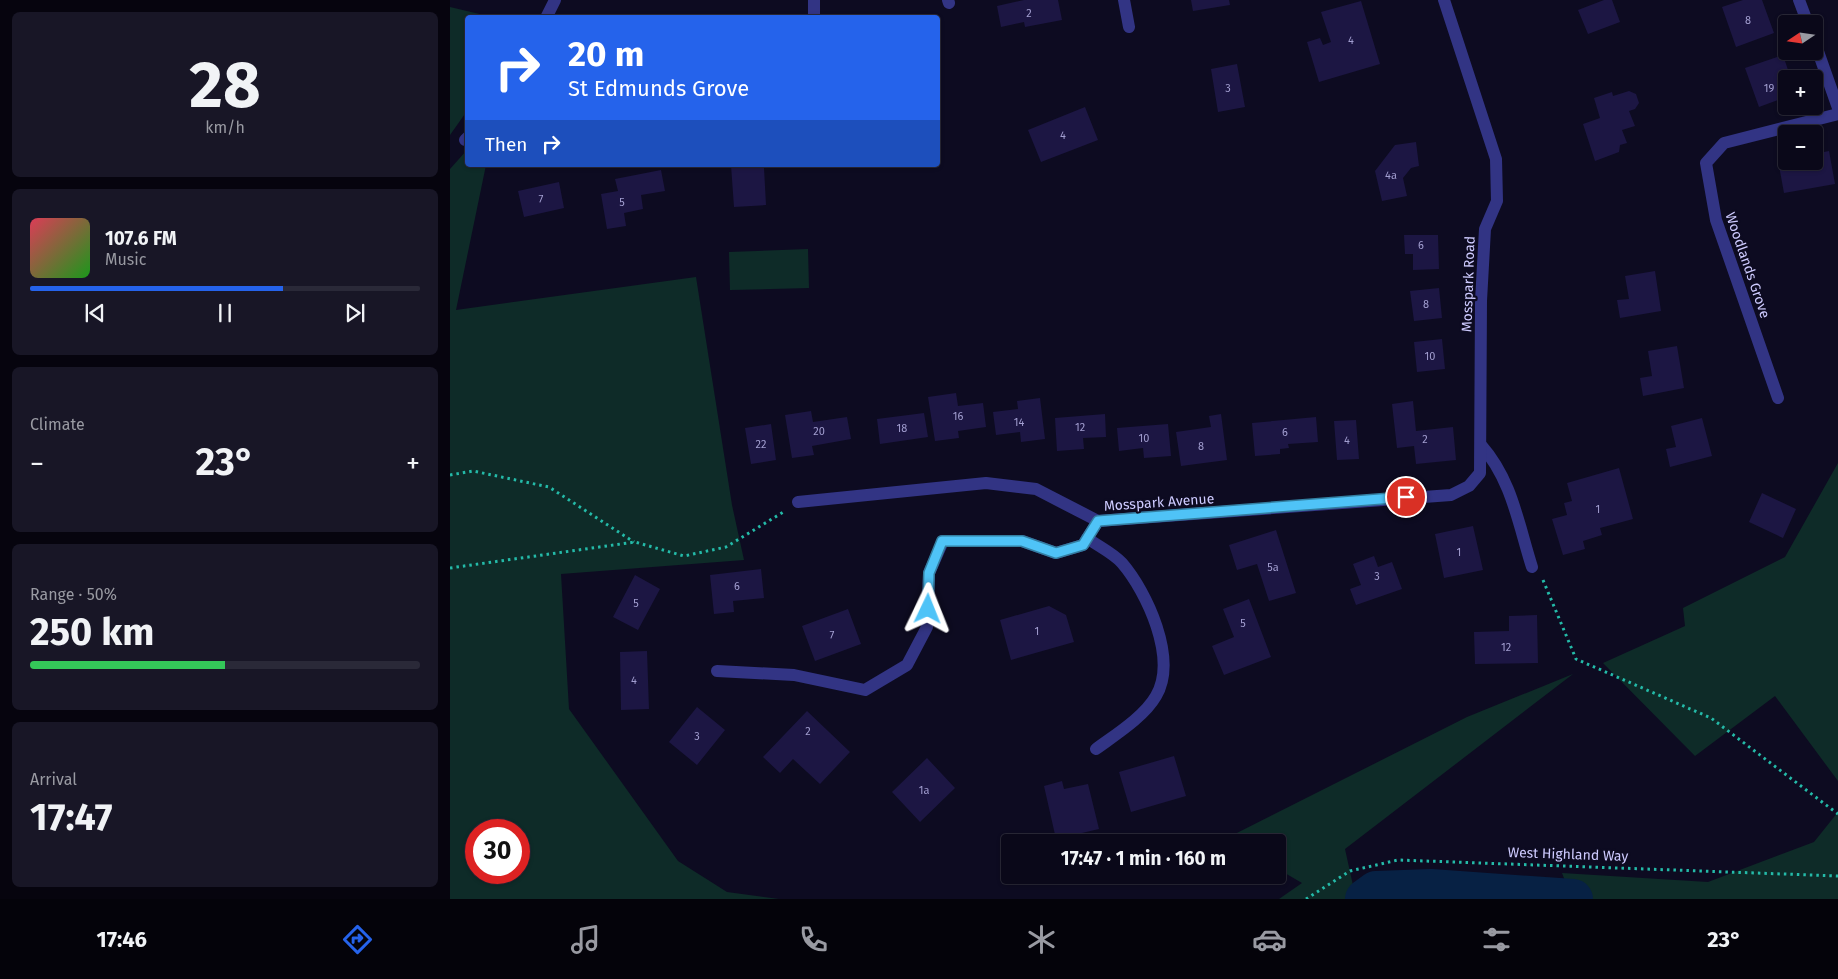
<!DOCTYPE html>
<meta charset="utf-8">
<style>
body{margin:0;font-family:"Fira Sans",sans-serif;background:#181626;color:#f1f3f6;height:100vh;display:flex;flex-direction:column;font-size:19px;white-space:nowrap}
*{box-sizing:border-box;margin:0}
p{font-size:16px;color:#999aa2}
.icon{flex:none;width:28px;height:28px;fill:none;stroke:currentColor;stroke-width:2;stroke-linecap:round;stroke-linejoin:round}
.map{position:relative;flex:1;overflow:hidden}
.details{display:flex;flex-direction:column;gap:12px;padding:12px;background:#06040e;width:450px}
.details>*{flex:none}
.top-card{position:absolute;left:15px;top:15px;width:475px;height:152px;border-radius:5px;box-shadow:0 1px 4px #0004,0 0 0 1px #2a2938;background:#2563eb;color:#fff;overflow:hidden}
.needle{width:32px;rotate:257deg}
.tools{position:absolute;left:1328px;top:15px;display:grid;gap:10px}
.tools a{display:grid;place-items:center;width:45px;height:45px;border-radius:5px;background:#0a0819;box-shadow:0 1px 4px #0004,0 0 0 1px #2a2938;font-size:25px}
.speed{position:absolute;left:15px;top:819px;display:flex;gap:10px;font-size:25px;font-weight:700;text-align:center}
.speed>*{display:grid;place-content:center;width:65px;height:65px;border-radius:50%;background:#0a0819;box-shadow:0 1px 4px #0004,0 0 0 1px #2a2938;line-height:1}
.speed .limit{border:8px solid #d22;background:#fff;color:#111}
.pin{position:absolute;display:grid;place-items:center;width:42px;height:42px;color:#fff;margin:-21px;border:2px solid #fff;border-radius:50%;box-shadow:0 1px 5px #0007}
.me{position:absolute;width:55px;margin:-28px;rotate:2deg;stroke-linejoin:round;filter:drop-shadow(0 0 4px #0008)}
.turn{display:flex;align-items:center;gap:18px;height:105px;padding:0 20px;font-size:22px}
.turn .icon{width:65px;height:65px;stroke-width:2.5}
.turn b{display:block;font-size:35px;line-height:42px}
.then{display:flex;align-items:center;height:48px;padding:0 20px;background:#0003;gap:10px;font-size:19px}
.big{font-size:38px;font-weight:700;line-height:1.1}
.details .widget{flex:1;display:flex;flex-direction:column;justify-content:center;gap:8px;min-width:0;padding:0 18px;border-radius:8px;background:#181626}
.details .dial{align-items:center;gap:0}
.dial b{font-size:65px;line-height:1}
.song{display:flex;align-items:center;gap:15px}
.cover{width:60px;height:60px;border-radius:8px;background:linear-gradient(135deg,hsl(350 70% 55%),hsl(120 70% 35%))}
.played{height:5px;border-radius:2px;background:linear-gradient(90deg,#2563eb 65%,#2a2938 65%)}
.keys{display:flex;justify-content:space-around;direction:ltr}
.heat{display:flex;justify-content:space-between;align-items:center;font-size:28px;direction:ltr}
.charge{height:8px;border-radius:4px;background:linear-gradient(90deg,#34c759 50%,#2a2938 0)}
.trip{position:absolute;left:551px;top:834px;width:285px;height:50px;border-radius:5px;background:#0a0819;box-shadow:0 1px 4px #0004,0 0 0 1px #2a2938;font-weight:700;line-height:50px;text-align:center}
.menu{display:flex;height:80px;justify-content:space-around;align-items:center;background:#04030a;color:#999aa2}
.menu .icon{width:35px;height:35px}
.menu .selected{color:#2563eb}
.menu b{font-size:22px;color:#f1f3f6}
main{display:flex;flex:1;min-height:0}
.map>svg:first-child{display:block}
</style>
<main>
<section class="details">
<div class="widget dial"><b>28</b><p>km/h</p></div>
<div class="widget">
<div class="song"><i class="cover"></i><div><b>107.6 FM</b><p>Music</p></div></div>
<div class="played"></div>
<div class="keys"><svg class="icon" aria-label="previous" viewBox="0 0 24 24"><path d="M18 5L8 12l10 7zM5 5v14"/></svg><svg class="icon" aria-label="pause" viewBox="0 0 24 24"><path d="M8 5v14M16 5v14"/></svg><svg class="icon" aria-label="next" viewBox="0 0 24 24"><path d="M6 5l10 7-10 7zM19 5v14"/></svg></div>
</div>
<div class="widget"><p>Climate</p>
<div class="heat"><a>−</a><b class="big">23°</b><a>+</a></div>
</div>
<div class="widget"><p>Range · 50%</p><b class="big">250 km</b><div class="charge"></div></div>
<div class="widget"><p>Arrival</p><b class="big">17:47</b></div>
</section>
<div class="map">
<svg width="1388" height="899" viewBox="0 0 1388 899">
<rect width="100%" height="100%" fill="#0d0b21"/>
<!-- green -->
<path fill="#0e2b28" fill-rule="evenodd" d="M0,7L42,17L18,18L17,111L0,135Z
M17,150L18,165H36L6,310L246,277L282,505L294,560L111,574L119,709L228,861L277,892L329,899H0V169ZM26,830H69V872H26Z
M358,249L359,288L280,290L279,252Z
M1388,463V781L1325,696L1245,756L1153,663L1235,626L1233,608L1335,557Z
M1123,674L895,849L906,899H829L852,883L828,869V842H784L777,838L1017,717Z
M1388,812V899H1122L1112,873L1258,882L1364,842Z"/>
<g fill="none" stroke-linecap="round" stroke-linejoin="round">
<!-- river -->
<path stroke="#072144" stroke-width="40" d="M915,899L926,891L981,889L1123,899"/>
</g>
<!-- building -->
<path fill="#1c1643" d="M574,0H608L612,20L575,27L574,22L551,27L547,6Z
M741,0H779L780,5L743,11Z
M1154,0H1162L1170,22L1138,34L1128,10Z
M1293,0H1312L1324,33L1286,47L1272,7Z
M911,1L930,64L869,82L857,42L870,38L873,45L881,42L871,12Z
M1333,55L1341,79H1336V97L1309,107L1295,68Z
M787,64L795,107L768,112L761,69Z
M1179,91L1186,94L1189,103L1185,109L1179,111L1185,126L1172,130L1177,143L1170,145L1169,152L1145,161L1133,124L1150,118L1144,98L1162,92L1163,96Z
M635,107L648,140L591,162L578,130Z
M966,142L969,166L961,168L953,178L957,196L932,201L925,171L945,145Z
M1379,151L1385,184L1334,193L1328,160L1364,161V154Z
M281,165H340V166L314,168L316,205L284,207Z
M211,170L215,191L191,195L193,209L174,213L176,226L157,229L151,194L168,191L165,179Z
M109,182L114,208L74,217L68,191Z
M954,235H988L989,269L963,270V254H955Z
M1205,271L1211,311L1170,318L1167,300L1179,299L1175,276Z
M989,288L992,318L964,321L960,291Z
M992,339L995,369L967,372L964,342Z
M1227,346L1234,388L1193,396L1190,378L1202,376L1198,351Z
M506,393L508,406L533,403L536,427L508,431L509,438L485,441L478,397Z
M590,398L595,439L571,442L570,432L546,435L543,412L568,409L567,401Z
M963,401L966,431L1003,427L1006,460L966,464L964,446L947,448L942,404Z
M361,411L363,422L397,417L401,439L362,446L364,455L342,458L335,415Z
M474,413L478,437L430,444L427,419Z
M655,414L656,437L633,438L634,449L607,451L605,418Z
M771,414L777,460L731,466L726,432L761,427L759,416Z
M866,417L868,442L838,444L839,448L830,449V454L805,456L802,423Z
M1252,418L1262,456L1220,467L1216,449L1226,447L1221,426Z
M906,420L909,459L887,460L884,421Z
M321,424L326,460L301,464L295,428Z
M718,424L721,456L694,458L693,448L669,451L667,428Z
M1169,468L1183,519L1150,528L1152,535L1133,541L1135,549L1113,555L1102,519L1117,515L1114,503L1122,501L1117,483Z
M1312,493L1346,509L1333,538L1299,522Z
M1023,526L1033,570L994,578L985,534Z
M826,530L846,593L819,601L807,564L787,570L779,545Z
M924,556L928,567L942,562L952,589L906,605L900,589L911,585L903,564Z
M311,569L314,598L283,601L284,612L264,614L260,575Z
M185,575L210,589L188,630L163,617Z
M799,599L821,657L774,675L762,646L784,637L773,609Z
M599,606L616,615L624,642L561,660L550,620Z
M398,609L411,644L365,661L352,626Z
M1087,615L1088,663L1025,664L1024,632L1059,631V616Z
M197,651L199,709L171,710L170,652Z
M247,707L275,730L247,765L219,742Z
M357,711L400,752L370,784L343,759L330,773L313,757Z
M724,756L736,796L681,812L669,772Z
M477,758L505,788L470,822L442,792Z
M612,781L614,789L638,784L649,829L606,839L594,786Z"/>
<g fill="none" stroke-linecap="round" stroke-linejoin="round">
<!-- path -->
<path stroke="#24baa8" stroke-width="3" stroke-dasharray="2.5 4" stroke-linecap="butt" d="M0,475L23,471L99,487L184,542
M0,568L185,542L234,556L276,547L335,511
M1093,580L1126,659L1261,718L1388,814
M856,899L900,871L948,860L1388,876"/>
<!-- lane -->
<path stroke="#323484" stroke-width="12" d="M364,0V18
M498,0L499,3
M1031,445C1062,480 1068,523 1082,567"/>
<!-- street -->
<path stroke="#323484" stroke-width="12" d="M674,0L679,27
M1349,0L1358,24
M96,18L105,0
M1364,40L1388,108
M15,140L18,137
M1328,398L1266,220L1256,163L1274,143L1388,114
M348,502L536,483L586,489L648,521L1001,495L1019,486L1030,473L1031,301L1035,229L1047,201L1046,159L994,0
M637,538C648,546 663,553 672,563C697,592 728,659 706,696C694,717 665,735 646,749
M267,671L344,675L415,690L457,665L477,627L479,573L493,541H572L606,553L633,545L648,521"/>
</g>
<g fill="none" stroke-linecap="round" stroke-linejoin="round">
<!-- route casing -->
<g stroke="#337fa1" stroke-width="12">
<path id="route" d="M478,609L479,573L492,541H572L606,553L633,545L648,521L956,497"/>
</g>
<!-- route -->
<use href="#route" stroke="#4fc3f7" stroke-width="9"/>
</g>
<g text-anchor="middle" stroke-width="4.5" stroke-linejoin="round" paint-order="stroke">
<!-- number labels -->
<g font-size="11" fill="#a29ed0">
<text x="579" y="17">2</text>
<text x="1298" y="24">8</text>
<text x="901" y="44">4</text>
<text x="778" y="92">3</text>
<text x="1319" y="92">19</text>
<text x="613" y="139">4</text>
<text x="941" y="179">4a</text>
<text x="91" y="203">7</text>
<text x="172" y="206">5</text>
<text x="971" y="249">6</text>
<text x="976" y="308">8</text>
<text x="980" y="360">10</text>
<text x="508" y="420">16</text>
<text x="569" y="426">14</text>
<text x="630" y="431">12</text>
<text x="452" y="432">18</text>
<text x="369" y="435">20</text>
<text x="835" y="436">6</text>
<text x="694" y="442">10</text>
<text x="975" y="443">2</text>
<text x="897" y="444">4</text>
<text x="311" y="448">22</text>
<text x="751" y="450">8</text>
<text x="1148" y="513">1</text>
<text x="1009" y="556">1</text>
<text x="823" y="571">5a</text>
<text x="927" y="580">3</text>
<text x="287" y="590">6</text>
<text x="186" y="607">5</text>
<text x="793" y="627">5</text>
<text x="587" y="635">1</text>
<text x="382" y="639">7</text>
<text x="1056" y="651">12</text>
<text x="184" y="684">4</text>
<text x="358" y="735">2</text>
<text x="247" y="740">3</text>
<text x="474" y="794">1a</text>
</g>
<!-- street labels -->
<g font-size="14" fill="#cecbff" stroke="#0d0b21">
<text transform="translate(1298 265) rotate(71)" y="5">Woodlands Grove</text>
<text transform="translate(1018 284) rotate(-88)" y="5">Mosspark Road</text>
<text transform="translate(709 502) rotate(-4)" y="5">Mosspark Avenue</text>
<text transform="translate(1118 854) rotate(2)" y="5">West Highland Way</text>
</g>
</g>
</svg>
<div class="tools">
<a><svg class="needle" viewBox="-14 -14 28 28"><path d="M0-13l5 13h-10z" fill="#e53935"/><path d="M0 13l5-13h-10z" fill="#999aa2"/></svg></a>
<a>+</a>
<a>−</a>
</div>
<div class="speed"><div class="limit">30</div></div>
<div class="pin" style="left:956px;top:497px;background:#d93025"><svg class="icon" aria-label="arrive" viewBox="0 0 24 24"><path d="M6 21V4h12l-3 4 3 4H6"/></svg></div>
<svg class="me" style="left:478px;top:609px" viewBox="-20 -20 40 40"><path d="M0-17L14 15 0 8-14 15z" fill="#4fc3f7" stroke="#fff" stroke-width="4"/></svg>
<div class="trip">17:47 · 1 min · 160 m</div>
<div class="top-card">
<div class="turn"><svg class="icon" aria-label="right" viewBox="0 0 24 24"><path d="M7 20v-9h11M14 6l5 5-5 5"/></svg><div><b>20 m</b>St Edmunds Grove</div></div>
<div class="then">Then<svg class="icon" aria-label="right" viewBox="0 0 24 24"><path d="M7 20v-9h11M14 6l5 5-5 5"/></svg></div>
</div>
</div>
</main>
<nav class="menu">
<b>17:46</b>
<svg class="icon selected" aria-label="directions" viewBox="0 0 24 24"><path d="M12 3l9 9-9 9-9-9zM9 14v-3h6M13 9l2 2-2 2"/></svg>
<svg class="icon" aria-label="music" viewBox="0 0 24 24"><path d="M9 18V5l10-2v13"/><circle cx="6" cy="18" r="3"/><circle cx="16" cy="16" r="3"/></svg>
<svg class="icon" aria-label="phone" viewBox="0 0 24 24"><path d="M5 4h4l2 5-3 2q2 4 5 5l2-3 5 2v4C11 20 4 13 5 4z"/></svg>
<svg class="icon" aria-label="climate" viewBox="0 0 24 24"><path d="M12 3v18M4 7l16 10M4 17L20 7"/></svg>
<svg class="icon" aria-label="car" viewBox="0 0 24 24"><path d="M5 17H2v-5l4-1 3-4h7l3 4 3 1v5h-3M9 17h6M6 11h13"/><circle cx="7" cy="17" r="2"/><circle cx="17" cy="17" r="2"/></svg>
<svg class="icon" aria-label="filters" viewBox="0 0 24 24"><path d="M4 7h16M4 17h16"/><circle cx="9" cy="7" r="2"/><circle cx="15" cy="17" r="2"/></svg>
<b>23°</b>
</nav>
